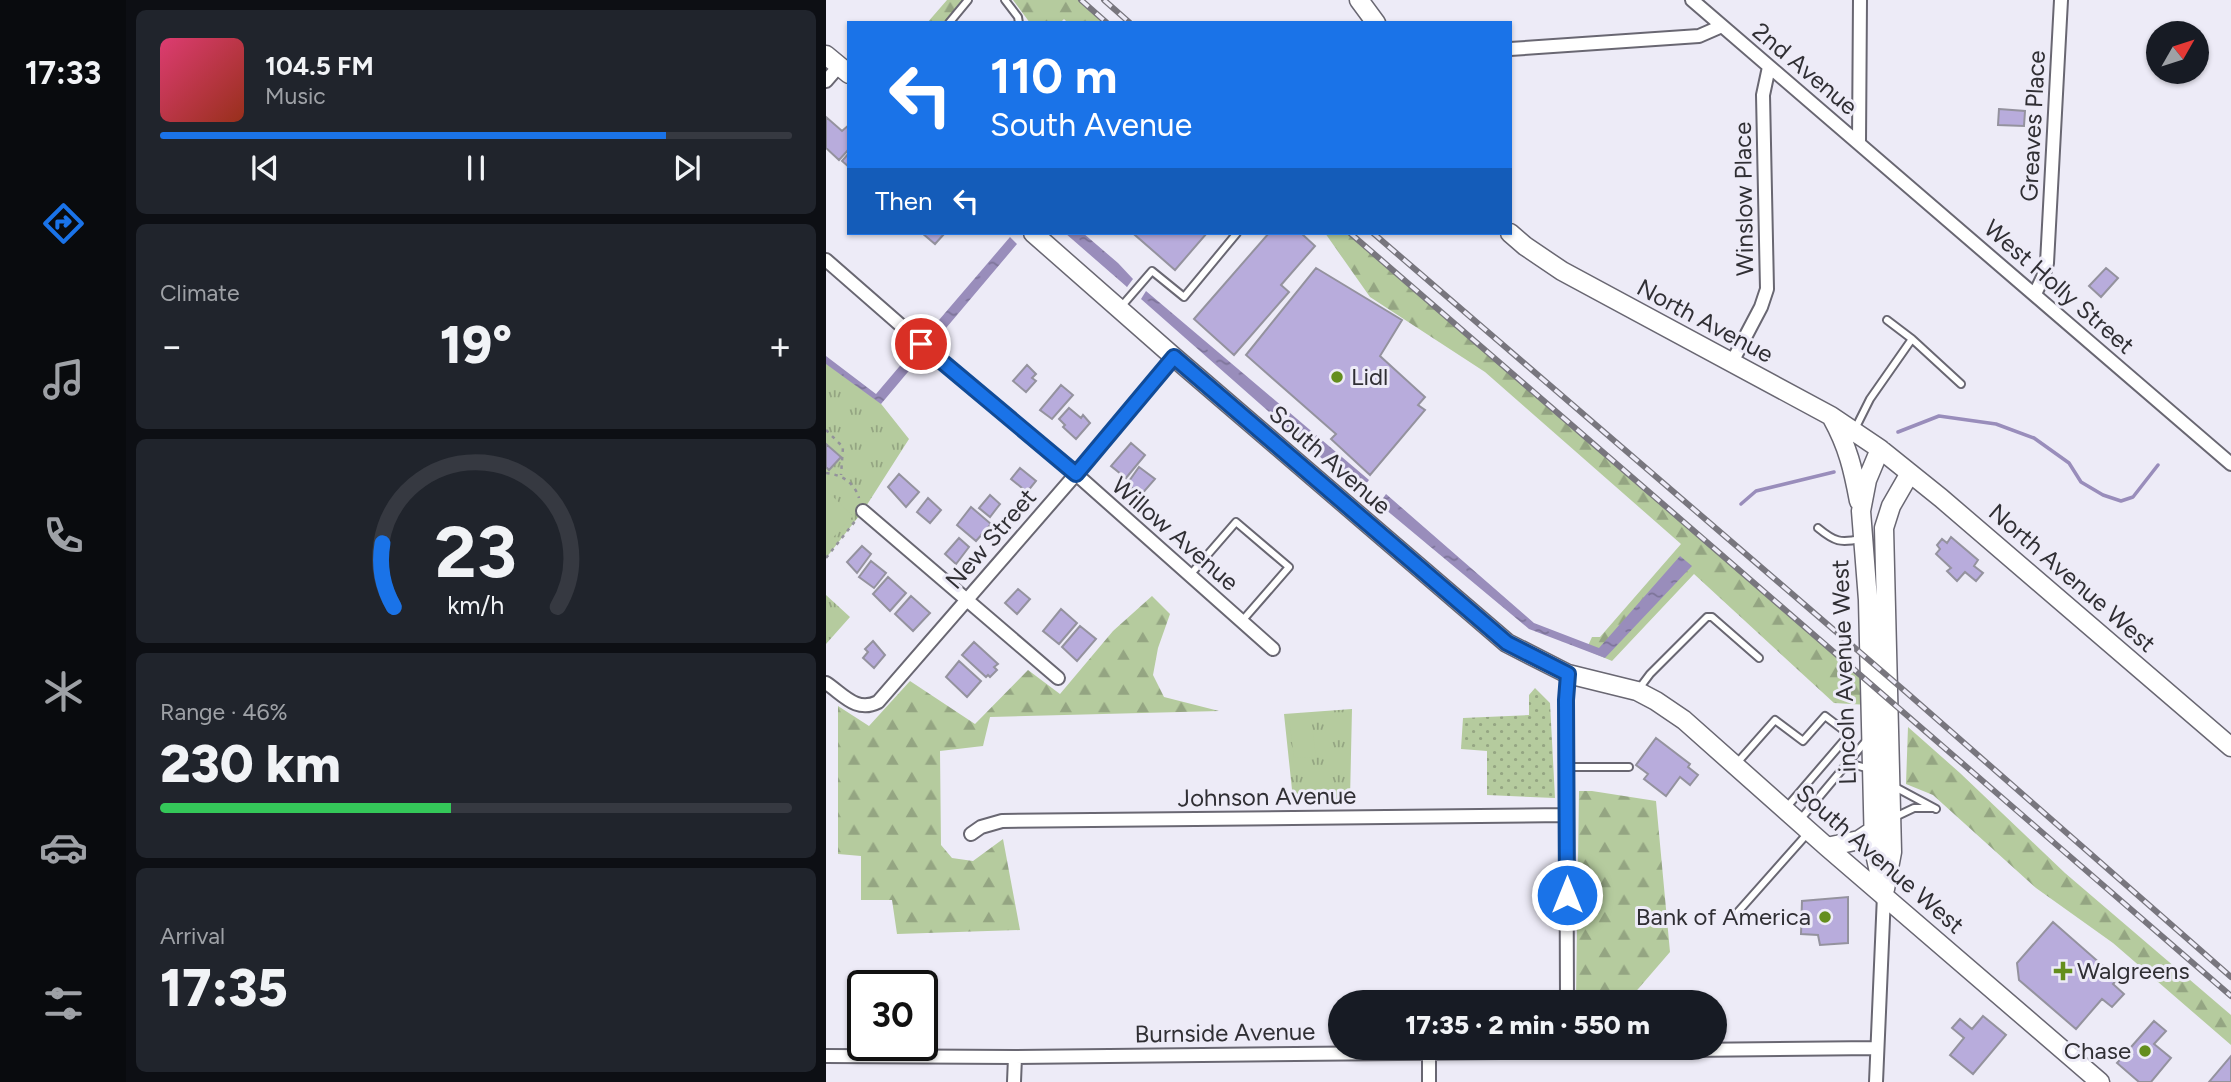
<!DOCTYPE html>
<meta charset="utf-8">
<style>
body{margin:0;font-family:Figtree,sans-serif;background:#20242c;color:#f1f3f6;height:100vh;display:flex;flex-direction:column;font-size:26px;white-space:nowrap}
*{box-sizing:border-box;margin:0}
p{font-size:23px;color:#9ea1a6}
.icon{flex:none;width:38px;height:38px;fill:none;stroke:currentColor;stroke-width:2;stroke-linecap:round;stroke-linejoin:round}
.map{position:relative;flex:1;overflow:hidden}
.details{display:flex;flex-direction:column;gap:10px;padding:10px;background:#0d0f14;width:700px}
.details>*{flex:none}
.banner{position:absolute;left:21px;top:21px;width:665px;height:214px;border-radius:0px;box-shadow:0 2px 5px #0004;background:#1a73e8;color:#fff;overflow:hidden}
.needle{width:46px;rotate:51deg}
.controls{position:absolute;left:1320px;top:21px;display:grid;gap:14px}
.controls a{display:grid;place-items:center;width:63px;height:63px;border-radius:50%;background:#171b24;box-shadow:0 2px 5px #0004;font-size:35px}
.speed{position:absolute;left:21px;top:970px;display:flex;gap:14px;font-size:35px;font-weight:700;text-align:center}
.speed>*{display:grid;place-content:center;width:91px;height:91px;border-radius:50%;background:#171b24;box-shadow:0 2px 5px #0004;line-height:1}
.speed .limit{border:4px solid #111;border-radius:10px;background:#fff;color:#111}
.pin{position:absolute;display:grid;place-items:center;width:60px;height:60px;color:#fff;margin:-30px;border:4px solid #fff;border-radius:50%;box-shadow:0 2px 7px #0007}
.me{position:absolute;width:77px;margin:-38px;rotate:0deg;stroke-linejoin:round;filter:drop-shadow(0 0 5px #0008)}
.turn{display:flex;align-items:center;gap:24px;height:147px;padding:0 28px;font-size:32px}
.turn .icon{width:91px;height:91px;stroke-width:2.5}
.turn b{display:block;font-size:49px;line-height:60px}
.then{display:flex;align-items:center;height:66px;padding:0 28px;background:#0003;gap:14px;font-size:26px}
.big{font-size:52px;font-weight:800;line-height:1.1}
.details .card{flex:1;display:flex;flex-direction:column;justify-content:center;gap:10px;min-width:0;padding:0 24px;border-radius:10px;background:#20242c}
.details .dial{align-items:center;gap:0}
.dial svg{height:182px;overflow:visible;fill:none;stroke:#363941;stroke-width:7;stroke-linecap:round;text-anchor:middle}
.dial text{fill:#f1f3f6;stroke:none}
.song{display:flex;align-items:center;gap:21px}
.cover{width:84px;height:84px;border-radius:10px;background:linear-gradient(135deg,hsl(340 70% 55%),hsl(10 70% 35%))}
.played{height:7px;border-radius:4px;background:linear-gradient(90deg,#1a73e8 80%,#363941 80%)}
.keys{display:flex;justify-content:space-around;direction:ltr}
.heat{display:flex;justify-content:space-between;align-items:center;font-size:38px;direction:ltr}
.charge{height:10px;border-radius:5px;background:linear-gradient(90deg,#34c759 46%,#363941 0)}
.trip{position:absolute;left:502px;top:990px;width:399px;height:70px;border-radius:35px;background:#171b24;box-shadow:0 2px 5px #0004;font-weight:800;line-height:70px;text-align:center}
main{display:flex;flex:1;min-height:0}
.menu{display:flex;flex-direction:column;width:126px;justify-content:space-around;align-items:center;background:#090b0e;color:#9ea1a6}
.menu .icon{width:49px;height:49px}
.menu .on{color:#1a73e8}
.menu b{font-size:32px;color:#f1f3f6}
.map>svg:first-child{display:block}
</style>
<main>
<nav class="menu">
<b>17:33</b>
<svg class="icon on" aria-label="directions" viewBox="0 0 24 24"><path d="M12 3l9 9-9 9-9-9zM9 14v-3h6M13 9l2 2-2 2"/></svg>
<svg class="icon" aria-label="music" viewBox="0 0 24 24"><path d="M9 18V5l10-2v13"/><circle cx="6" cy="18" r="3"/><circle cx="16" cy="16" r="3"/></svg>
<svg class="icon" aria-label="phone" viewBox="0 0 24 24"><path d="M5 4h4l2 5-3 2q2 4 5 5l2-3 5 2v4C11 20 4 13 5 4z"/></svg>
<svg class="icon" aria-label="climate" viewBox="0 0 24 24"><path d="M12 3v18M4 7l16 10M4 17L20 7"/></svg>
<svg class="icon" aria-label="car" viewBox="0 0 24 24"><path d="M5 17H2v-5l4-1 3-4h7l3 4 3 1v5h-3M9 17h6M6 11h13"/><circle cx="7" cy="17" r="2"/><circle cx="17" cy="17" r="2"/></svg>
<svg class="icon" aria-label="filters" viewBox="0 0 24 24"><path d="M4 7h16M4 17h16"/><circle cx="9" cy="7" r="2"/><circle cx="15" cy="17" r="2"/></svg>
</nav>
<section class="details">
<div class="card">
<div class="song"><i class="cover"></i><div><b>104.5 FM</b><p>Music</p></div></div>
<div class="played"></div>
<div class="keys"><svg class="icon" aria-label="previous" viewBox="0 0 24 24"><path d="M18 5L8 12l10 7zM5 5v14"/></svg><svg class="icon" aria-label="pause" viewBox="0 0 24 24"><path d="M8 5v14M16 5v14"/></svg><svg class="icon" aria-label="next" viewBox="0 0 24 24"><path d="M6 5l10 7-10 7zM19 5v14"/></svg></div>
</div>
<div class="card"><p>Climate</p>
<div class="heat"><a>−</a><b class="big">19°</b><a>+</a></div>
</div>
<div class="card dial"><svg viewBox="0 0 100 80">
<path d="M14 69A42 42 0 1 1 86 69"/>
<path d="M14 69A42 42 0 0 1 9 41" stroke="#1a73e8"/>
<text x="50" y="56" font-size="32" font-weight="700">23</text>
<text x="50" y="72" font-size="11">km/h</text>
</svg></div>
<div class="card"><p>Range · 46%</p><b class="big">230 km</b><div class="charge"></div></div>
<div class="card"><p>Arrival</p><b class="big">17:35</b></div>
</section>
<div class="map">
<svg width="1405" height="1082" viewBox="0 0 1405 1082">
<defs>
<pattern id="grass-dots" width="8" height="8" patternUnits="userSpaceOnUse" patternTransform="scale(1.75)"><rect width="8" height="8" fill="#b5cb9e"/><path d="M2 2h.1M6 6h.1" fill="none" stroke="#94a582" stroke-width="1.8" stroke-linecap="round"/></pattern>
<pattern id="forest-firs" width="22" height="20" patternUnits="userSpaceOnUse" patternTransform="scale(1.75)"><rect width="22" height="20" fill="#b5cb9e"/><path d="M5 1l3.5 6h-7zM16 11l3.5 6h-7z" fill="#94a582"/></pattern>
<pattern id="park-tufts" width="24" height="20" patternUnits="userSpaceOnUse" patternTransform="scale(1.75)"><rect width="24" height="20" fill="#b5cb9e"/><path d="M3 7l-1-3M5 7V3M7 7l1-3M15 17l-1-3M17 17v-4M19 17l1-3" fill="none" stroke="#94a582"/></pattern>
<pattern id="water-ripples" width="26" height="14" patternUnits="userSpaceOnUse" patternTransform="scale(1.75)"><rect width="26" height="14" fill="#998dbb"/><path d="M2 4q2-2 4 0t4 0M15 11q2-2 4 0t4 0" fill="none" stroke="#7d7499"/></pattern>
</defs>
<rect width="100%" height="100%" fill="#edebf7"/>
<!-- grass -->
<path fill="url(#grass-dots)" d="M709,688L724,703L729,798L661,795V751L635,749L637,718L703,715V695Z"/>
<!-- forest -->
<path fill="url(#forest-firs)" d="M121,0H142L123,23H101Z
M187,0H254L280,23H242L238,19L234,23H204Z
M499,233H523L1046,685L1042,705L1008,703L868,574L786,661L760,650L766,637H774L855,544L659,372L544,297Z
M326,596L344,614L332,648L327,675L338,697L393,711L164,717L157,746L114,751L115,845L126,858L147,861L177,839L194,930L71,934L66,900H35V856L12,854V706L43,726L84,681L149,724L202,670L234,694L287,631Z
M1082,727L1134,773L1239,873L1405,1015V1045L1287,943L1210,888L1107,795L1080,784Z
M753,791H766L830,801L844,952L806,996L750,999Z"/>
<!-- park -->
<path fill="url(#park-tufts)" d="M0,360L52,400L83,439L37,511L0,558Z
M0,595L24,617L0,644Z
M526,709L524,800L467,799L458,714Z"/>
<!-- pitch -->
<path fill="#b5cb9e" d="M0,490L27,516L0,545Z
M485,717L490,757L468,758L463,718Z"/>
<!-- water -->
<path fill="url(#water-ripples)" d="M239,233H257L292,263L307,279L301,287Z
M184,237L191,244L115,334L107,327Z
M320,291L543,480L536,489L526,485L315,299Z
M84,354L92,360L55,404L0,364V356L50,394Z
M560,494L708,623L773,648L854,556L866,566L779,658L703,629L553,504Z"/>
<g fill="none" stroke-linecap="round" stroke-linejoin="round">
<!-- stream -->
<path stroke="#998dbb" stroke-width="3.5" d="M1072,432L1113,416L1170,424L1208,438L1243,463L1255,482L1277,495L1295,501L1307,497L1332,465
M915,504L930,491L1008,472"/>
</g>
<!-- building -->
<path fill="#b8acdc" stroke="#94929e" stroke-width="2" d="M1173,109L1199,111L1198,126L1172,125Z
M0,117L16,131L23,125V149L13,160L0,148Z
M23,153V167L16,161Z
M96,233H119L109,244Z
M312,233H381L349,270L309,235Z
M443,233H475L489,246L455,285L463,292L408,355L368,319Z
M490,268L576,320L554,356L599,397L592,405L599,410L544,475L505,439L510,434L420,355Z
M1280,268L1292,278L1275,297L1263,286Z
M201,365L210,374L206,378L210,381L200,392L187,381Z
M235,385L247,395L226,419L214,410Z
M243,408L255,418L257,415L264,423L250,439L237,427L239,425L233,419Z
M305,443L319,455L300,478L285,466Z
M0,444L15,457L3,470L0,467Z
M313,467L329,479L315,495L301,484Z
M194,468L210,481L201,492L185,479Z
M73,474L93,492L80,507L62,487Z
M164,495L174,504L164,517L153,508Z
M102,498L115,510L104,523L91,512Z
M145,507L165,524L150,541L131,525Z
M1125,537L1152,560L1148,566L1157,573L1150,581L1139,572L1131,581L1121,571L1125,568L1110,554L1114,549L1111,545L1116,539L1121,543Z
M133,538L143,547L130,564L119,554Z
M36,546L45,554L31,573L21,562Z
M45,561L60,573L48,588L33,577Z
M62,577L80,593L64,611L47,594Z
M192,589L204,599L191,614L179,603Z
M85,596L104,613L87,631L69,614Z
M235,609L251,623L233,644L217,631Z
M254,626L270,639L251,661L236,647Z
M47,641L59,655L48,668L37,658L42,652L39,649Z
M148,642L172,664L168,667L171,670L164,677L162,675L160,677L136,655Z
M133,661L155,681L141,697L120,677Z
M830,738L864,764L862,767L872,775L864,785L854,777L840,796L818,779L822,774L810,765Z
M1022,897V943L994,945L992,935L975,934L976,901Z
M1227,922L1292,979L1287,984L1298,994L1286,1007L1276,999L1250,1029L1193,980L1191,963Z
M1157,1016L1180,1035L1147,1074L1124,1055L1138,1038L1126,1028L1134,1019L1146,1029Z
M1328,1021L1340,1031L1328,1044L1345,1058L1325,1082H1313L1291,1063Z
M1405,1056V1082H1383Z"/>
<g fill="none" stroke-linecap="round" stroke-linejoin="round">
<!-- lane casing -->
<g stroke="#696772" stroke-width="10">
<path id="lane" d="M179,0L192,17L193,23
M123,23L142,0
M294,308L326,271L358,297L411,233
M1061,320L1086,339
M1029,429L1044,399L1086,339L1135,384
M992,528C1009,542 1014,543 1035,539
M364,575L410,522L463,567L416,621
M812,690L824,674L881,617H886L933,658
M911,763L949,720L977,741L999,716L1020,732L1021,737L960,808
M1022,763L1044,769
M740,767H803
M1069,787L1110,809
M1069,817L1088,808H1108
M973,821L1040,741
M911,913L982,833"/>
</g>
<!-- street casing -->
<g stroke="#696772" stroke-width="16">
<path id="street" d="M866,0L1405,464
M684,49L873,36L896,26
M0,81L13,66
M1033,142L1034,0
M0,260L111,357L250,474L447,649
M1209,294L1217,277L1221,263L1235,0
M905,364L935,307L941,289L937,95L943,67
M37,511L232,678
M0,683C17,694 30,713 52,702L250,474L348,357
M145,834L155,827L176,821L740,815
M741,1003L740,700L742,674
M603,1051V1082
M0,1056L189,1057L1050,1048
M188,1082L189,1057
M1050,1082L1058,895"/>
</g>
<!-- secondary casing -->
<g stroke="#696772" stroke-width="21">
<path id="secondary" d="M533,0L550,23
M0,55L23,74
M207,233L348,357L681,643L742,674L811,691L830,701L858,720L1001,847L1274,1082
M684,233L699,246L736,271L1005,416L1054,449L1115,498L1405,747
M1006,418C1022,447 1027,469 1033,501
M1054,449L1041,480L1035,511L1042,600L1048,849L1058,895
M1001,847L1033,840L1048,830
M1059,889L1066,852L1058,528L1065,506L1084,473"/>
</g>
<!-- path -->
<path stroke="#93929b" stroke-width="2.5" stroke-dasharray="3.5 5" stroke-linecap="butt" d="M0,430L17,447L15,475
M0,473C16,475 28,482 33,498
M0,558L30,520"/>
<!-- lane -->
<use href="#lane" stroke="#fff" stroke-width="6"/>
<!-- street -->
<use href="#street" stroke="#fff" stroke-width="12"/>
<!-- secondary -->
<use href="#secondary" stroke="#fff" stroke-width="18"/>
<!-- rail casing -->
<g stroke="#78767e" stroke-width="6">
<path id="rail" d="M255,0L281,23
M278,0L304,23
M524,233L1405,996
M547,233L1080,692L1405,977"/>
</g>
<!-- rail -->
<use href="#rail" stroke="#edebf7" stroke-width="3.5" stroke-dasharray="10" stroke-linecap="butt"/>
</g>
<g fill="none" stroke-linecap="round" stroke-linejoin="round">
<!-- route casing -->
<g stroke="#114b97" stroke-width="18">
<path id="route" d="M95,344L250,474L348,357L681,643L742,674L740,700L741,895"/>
</g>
<!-- route -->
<use href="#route" stroke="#1a73e8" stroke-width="12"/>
</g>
<!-- markers -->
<g fill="#648e1e" stroke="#edebf7" stroke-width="2.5">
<circle cx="511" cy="377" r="7"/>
<circle cx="999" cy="917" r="7"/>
<path d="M1233.5 960.5h7v7h7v7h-7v7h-7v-7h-7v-7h7z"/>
<circle cx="1319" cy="1051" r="7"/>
</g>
<g text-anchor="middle" stroke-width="6" stroke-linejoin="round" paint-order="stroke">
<!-- street labels -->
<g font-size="24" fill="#302f34" stroke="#edebf7">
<text transform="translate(979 69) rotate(40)" y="8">2nd Avenue</text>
<text transform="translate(1207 126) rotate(-87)" y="8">Greaves Place</text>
<text transform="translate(918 199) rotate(-91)" y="8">Winslow Place</text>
<text transform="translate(1233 287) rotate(41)" y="8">West Holly Street</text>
<text transform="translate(879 321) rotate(28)" y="8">North Avenue</text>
<text transform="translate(504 460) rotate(41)" y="8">South Avenue</text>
<text transform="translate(349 534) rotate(41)" y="8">Willow Avenue</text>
<text transform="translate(165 539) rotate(-49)" y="8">New Street</text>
<text transform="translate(1246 578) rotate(41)" y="8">North Avenue West</text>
<text transform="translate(1018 672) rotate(-92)" y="8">Lincoln Avenue West</text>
<text transform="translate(441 797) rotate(-1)" y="8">Johnson Avenue</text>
<text transform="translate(1054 859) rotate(41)" y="8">South Avenue West</text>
<text transform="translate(399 1033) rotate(-1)" y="8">Burnside Avenue</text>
</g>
<!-- poi labels -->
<g font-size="24" fill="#302f34" stroke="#edebf7" text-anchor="start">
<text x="525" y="385">Lidl</text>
<text x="985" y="925" text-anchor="end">Bank of America</text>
<text x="1251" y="979">Walgreens</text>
<text x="1305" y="1059" text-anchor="end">Chase</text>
</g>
</g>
</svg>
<div class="controls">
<a><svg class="needle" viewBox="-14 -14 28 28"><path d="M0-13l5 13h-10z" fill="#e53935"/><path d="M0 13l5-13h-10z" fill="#9ea1a6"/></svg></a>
</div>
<div class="speed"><div class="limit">30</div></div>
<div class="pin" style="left:95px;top:344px;background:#d93025"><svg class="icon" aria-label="arrive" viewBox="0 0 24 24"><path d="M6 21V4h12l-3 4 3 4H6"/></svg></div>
<svg class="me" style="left:741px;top:895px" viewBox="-20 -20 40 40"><circle r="17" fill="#1a73e8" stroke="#fff" stroke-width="3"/><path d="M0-11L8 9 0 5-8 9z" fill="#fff"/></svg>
<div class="trip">17:35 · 2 min · 550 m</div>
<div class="banner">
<div class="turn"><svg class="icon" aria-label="left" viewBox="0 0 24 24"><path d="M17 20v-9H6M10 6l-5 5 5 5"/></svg><div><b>110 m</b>South Avenue</div></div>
<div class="then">Then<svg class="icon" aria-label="left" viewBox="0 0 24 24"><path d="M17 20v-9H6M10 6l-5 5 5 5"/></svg></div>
</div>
</div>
</main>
